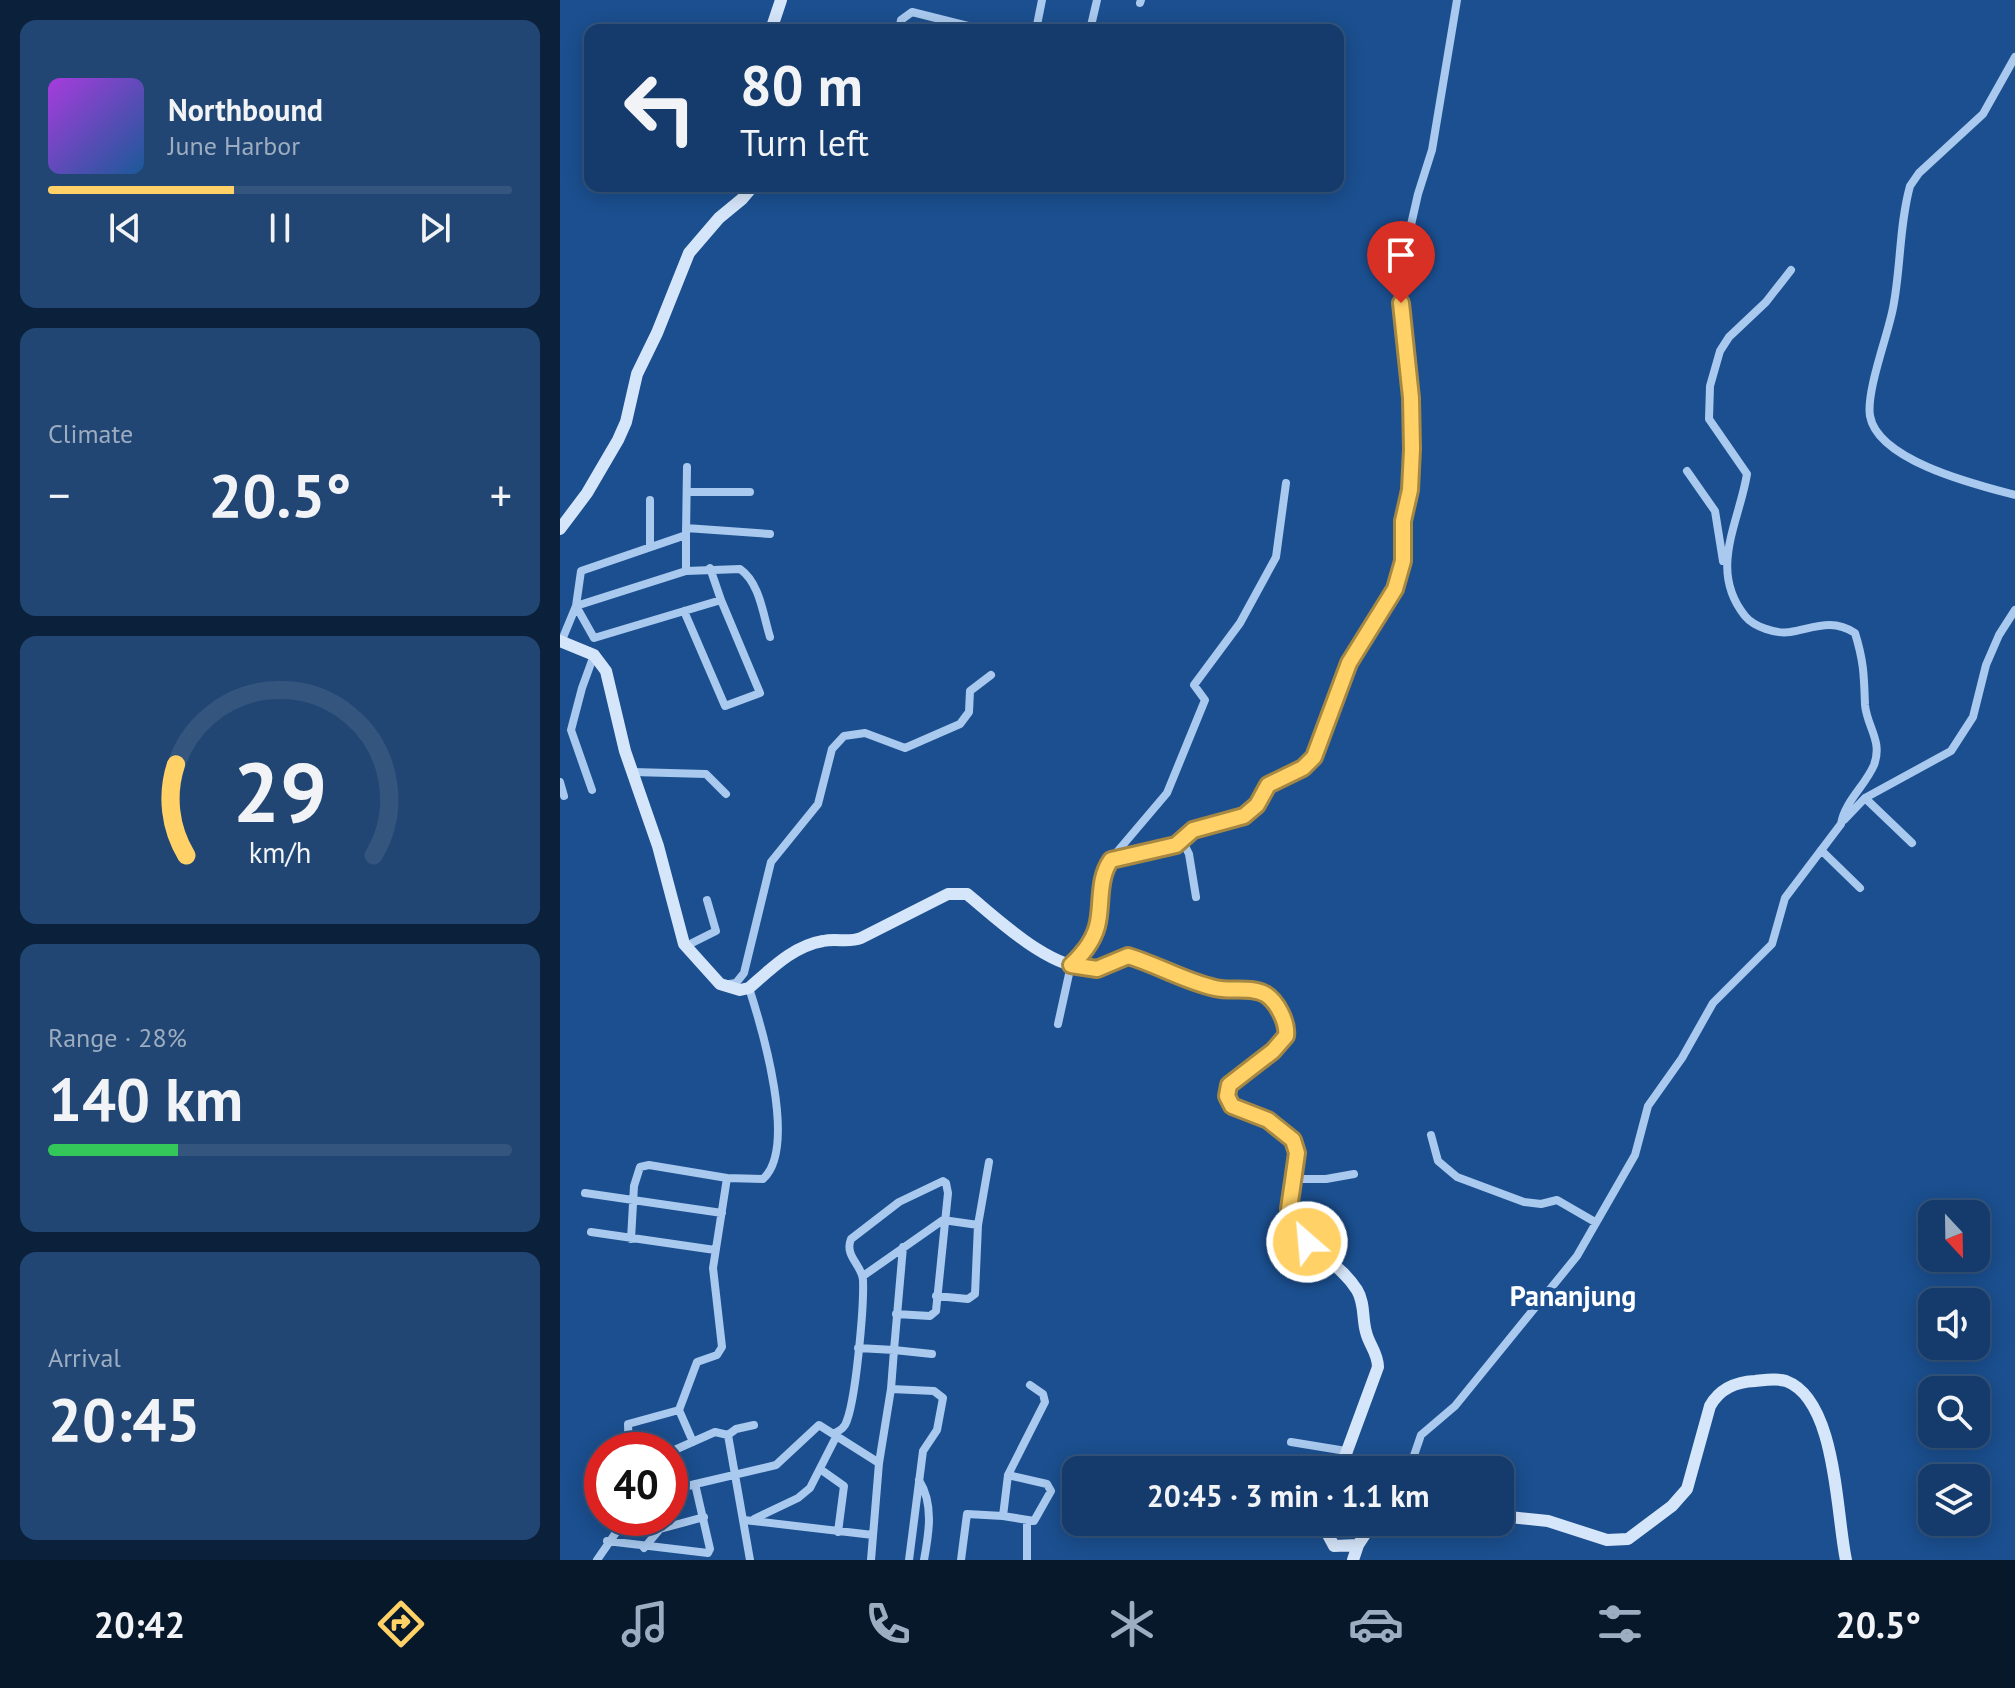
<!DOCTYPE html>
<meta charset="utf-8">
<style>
body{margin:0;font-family:"PT Sans",sans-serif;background:#214673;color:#f1f3f6;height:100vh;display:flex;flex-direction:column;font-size:30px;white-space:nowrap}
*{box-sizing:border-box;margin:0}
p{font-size:26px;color:#9dadc1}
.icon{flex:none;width:44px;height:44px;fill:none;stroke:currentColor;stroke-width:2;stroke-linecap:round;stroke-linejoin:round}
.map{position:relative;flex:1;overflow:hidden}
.drawer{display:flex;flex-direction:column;gap:20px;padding:20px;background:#0b203b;width:560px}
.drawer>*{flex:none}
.banner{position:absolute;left:24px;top:24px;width:760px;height:168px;border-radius:16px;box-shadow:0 4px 20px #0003,0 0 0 2px #33557e;background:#143b6b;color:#f1f3f6;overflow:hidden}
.needle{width:52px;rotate:158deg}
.buttons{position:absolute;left:1358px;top:1200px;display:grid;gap:16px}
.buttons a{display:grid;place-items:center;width:72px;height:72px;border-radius:16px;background:#143b6b;box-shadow:0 4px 20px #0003,0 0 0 2px #33557e;font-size:40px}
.speed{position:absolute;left:24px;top:1432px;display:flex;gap:16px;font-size:40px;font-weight:700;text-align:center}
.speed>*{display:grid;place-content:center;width:104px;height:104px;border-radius:50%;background:#143b6b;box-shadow:0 4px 20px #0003,0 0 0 2px #33557e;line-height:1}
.speed .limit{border:12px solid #d22;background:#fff;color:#111}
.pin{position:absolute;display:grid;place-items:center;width:68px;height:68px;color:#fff;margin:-82px -34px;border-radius:50% 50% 50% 0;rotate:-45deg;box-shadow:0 0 8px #0007}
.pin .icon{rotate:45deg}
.me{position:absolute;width:88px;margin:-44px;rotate:333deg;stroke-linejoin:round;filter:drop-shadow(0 0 6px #0008)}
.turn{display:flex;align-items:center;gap:28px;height:168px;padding:0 24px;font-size:36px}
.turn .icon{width:104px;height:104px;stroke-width:2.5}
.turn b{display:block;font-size:56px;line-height:68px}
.big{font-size:60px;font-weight:700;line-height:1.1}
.drawer .widget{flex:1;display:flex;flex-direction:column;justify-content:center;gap:12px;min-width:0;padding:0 28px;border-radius:16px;background:#214673}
.drawer .dial{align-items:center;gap:0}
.dial svg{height:208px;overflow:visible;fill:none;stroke:#33557e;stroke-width:7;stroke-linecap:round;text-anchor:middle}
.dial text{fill:#f1f3f6;stroke:none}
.song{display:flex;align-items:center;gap:24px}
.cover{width:96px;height:96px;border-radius:12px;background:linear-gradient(135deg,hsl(280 70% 55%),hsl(210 70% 35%))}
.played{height:8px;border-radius:4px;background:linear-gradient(90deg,#ffd166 40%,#33557e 40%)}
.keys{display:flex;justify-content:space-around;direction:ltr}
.heat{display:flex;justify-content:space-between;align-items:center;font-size:44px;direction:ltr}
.charge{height:12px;border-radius:6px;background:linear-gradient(90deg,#34c759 28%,#33557e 0)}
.trip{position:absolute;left:502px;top:1456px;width:452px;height:80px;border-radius:16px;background:#143b6b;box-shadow:0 4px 20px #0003,0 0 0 2px #33557e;font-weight:700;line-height:80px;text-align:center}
.tabs{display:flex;height:128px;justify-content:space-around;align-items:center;background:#08182b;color:#9dadc1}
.tabs .icon{width:56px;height:56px}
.tabs .on{color:#ffd166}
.tabs b{font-size:36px;color:#f1f3f6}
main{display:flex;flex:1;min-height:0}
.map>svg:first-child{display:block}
</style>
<main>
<section class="drawer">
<div class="widget">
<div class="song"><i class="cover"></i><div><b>Northbound</b><p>June Harbor</p></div></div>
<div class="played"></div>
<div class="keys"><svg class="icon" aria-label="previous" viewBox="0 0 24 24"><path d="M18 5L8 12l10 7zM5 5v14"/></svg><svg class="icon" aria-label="pause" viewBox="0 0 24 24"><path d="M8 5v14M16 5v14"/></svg><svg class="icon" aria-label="next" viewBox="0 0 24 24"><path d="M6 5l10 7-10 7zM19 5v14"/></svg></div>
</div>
<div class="widget"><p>Climate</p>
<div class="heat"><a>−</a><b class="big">20.5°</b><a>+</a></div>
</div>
<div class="widget dial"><svg viewBox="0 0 100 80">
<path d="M14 69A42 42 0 1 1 86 69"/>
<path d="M14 69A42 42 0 0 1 10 34" stroke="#ffd166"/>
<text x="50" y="56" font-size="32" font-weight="700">29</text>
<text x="50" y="72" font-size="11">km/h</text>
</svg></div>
<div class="widget"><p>Range · 28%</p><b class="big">140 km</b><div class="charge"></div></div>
<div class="widget"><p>Arrival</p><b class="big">20:45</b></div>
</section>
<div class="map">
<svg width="1455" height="1560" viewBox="0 0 1455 1560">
<rect width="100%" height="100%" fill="#1b4f8f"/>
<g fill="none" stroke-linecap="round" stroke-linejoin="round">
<!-- street -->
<path stroke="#a9c9ee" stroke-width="8" d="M580,3L581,0
M339,30L341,20L352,12L424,30
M476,30L482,0
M530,30L537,0
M1455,57L1423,114L1359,173L1350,186C1339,226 1341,268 1333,308C1328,335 1306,391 1310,416C1318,461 1417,485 1455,495
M1127,471L1155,511L1163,561
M127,492H190
M126,528L210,534
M90,546V500
M150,568L161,600
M126,571L180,569C200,583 203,615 210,637
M124,611L165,706L200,693L161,600L34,638L16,606L126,571V535
M2,640L16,606L21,571L126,535L127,467
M73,772L146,774L166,794
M0,782L4,796
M32,790L11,730L22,688L34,655
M1305,798L1352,843
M1284,820L1305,798L1391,751L1413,717L1426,665L1439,635L1455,610
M623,842L629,854L636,897
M1261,850L1300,888
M551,859L607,793L645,700L634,685L680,623L716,557L726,483
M126,946L156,931L147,900
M169,984L176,983L184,973L211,862L258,804L272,749L284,736L305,733L345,748L400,724L409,712L410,691L431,675
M498,1024L511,965L531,940L538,926L542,879L551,860L616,845L633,830L684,816L697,805L708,785L751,761L789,663L835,589L843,561V521L850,490L852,449L851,398L840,319L843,260L858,194L872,150L897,0
M871,1135L878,1161L897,1177L964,1202L981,1204L997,1200L1035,1222
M735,1179H766L794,1174
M25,1193L162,1213
M31,1232L155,1250
M71,1239L74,1186L80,1167L89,1165L167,1178
M303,1276L383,1220L418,1225
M376,1296L408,1299L415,1294L418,1225L429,1162
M298,1348L334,1350L343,1247
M331,1389L374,1391L383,1398L377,1430L363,1451L349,1560
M275,1433C280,1430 282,1430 285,1425C296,1404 304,1305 303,1280C302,1265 284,1256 291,1239L339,1202L383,1181L386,1183L388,1193L376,1311L370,1316L336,1314
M168,1435L176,1429L194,1425
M133,1442L119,1410L137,1362L157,1355L162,1347L153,1268L167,1178L203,1179C238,1148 202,1028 189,988
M731,1442L786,1451
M69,1450L68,1424L119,1410
M110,1452L155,1432L168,1435L190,1560
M260,1469L284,1486L278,1532
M849,1470L861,1435L895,1406L1017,1256L1075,1155L1088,1106L1122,1058L1153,1003L1212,944L1225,898L1281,824C1285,801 1305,786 1314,765C1323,741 1307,727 1305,705C1304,676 1304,662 1295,633C1272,618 1254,628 1230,632C1216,634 1194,627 1185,616C1148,570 1179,523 1187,474L1149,419L1150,386L1160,351L1169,337L1206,302L1231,270
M359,1480C374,1504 369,1533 364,1560
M110,1490L216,1465L259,1425L319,1463
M443,1516L474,1521L491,1491L487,1484L448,1475
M194,1519L238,1498L250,1488L277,1435
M184,1520L313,1535
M467,1522V1560
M47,1541L148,1553L150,1549L135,1484
M84,1548L100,1529L144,1517
M37,1560L66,1518
M311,1560L319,1463L331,1389L334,1350L372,1354
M401,1560L407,1514L443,1516L448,1475L485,1402L483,1394L470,1385"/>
<!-- secondary -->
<path stroke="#d6e6fa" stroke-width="12" d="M211,30L221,0
M0,529L27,493L58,440L66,422L77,374L97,333L129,253L159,218L182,199L193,186
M0,641L34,655L46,671L65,751L98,846L124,944L160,984L180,990L189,988C211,969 233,946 263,941C277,938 288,943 301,938L388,894H407C440,921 489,969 533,969C546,968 555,957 568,956C598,965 624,981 655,988C671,991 690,987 705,994C717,1001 728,1023 726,1036L713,1051L669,1085L667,1096L672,1106C693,1118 722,1119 734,1144C746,1165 724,1190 730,1211C740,1249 778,1259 797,1290C805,1303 802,1318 806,1332C809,1345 818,1353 818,1367L780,1470
M940,1516L988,1521L1047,1540L1068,1539L1112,1506L1127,1489L1150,1406C1160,1388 1176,1382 1195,1381C1205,1380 1217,1378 1226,1381C1277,1400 1276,1514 1286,1560
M768,1522L767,1533L774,1546L798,1545
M793,1560L798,1545L813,1522"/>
</g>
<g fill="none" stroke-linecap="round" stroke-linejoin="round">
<!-- route casing -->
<g stroke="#a68842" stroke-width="20">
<path id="route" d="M747,1242L729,1209L737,1153L733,1140L708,1120L672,1106L667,1096L669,1085L713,1051L726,1036C728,1023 717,1001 705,994C690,986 671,992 655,988C624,981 598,965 568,956L537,969L511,965C523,954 535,939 538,922C542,902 538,878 551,860L616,845L633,830L684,816L697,805L708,785L743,768L754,757L789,663L835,589L843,561V521L850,490L852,449L851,398L841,303"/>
</g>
<!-- route -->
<use href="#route" stroke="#ffd166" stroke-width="14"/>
</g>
<g text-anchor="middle" stroke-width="8" stroke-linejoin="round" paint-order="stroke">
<!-- quarter labels -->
<g font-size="28" font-weight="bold" fill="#fff" stroke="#1b4f8f">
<text x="1013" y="1306">Pananjung</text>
</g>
</g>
</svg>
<div class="buttons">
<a><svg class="needle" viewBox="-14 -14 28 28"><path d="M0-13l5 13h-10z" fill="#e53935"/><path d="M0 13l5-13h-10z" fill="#9dadc1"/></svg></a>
<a><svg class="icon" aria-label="sound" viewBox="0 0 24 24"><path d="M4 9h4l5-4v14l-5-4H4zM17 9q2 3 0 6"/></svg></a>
<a><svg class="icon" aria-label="search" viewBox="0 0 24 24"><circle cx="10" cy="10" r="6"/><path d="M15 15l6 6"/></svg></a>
<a><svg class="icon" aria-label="layers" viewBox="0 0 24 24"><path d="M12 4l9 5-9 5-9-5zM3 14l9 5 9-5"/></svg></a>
</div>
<div class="speed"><div class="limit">40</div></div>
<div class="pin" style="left:841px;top:303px;background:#d93025"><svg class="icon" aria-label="arrive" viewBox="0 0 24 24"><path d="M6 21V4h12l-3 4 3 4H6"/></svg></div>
<svg class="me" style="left:747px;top:1242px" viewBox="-20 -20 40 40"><circle r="17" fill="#ffd166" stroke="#fff" stroke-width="3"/><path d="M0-11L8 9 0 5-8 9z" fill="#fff"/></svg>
<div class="trip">20:45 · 3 min · 1.1 km</div>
<div class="banner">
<div class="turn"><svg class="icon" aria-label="left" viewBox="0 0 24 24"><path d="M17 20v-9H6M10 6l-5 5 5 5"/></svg><div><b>80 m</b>Turn left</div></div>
</div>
</div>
</main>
<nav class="tabs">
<b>20:42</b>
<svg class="icon on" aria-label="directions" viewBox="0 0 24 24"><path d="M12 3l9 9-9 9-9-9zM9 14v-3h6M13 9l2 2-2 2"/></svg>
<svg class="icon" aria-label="music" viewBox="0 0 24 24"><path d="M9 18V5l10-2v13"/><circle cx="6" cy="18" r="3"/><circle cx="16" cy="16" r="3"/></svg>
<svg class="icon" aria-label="phone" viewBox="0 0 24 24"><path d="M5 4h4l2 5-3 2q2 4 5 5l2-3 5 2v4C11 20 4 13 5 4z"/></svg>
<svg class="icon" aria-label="climate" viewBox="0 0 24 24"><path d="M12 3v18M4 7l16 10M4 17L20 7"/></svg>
<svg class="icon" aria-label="car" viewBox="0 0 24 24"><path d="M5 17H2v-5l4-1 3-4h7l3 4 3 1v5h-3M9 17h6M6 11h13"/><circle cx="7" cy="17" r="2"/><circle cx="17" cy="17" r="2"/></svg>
<svg class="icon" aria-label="filters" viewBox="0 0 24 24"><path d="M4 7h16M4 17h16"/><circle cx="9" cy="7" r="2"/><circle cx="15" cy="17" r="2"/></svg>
<b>20.5°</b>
</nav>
